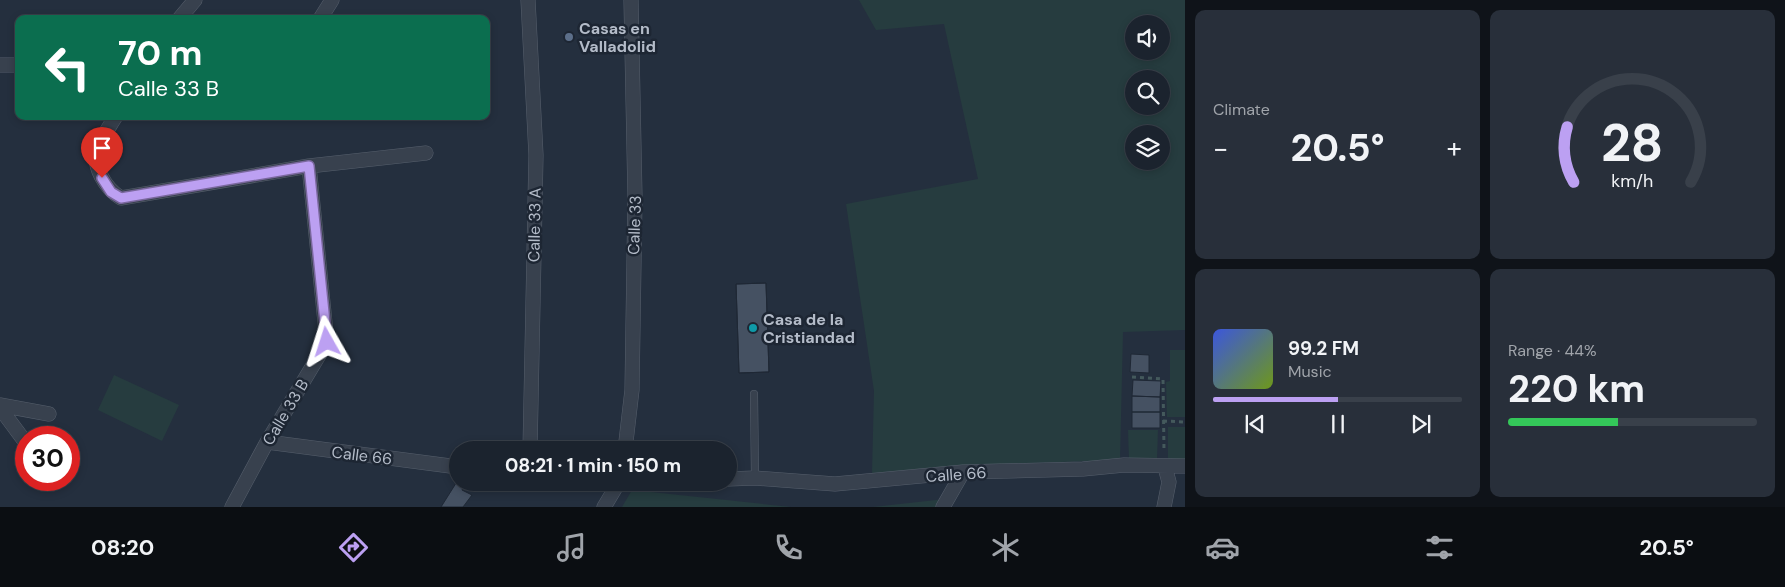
<!DOCTYPE html>
<meta charset="utf-8">
<style>
body{margin:0;font-family:"DM Sans",sans-serif;background:#282f3a;color:#f1f3f6;height:100vh;display:flex;flex-direction:column;font-size:19px;white-space:nowrap}
*{box-sizing:border-box;margin:0}
p{font-size:16px;color:#a0a4aa}
.icon{flex:none;width:28px;height:28px;fill:none;stroke:currentColor;stroke-width:2;stroke-linecap:round;stroke-linejoin:round}
.map{position:relative;flex:1;overflow:hidden}
.side{display:flex;flex-direction:column;gap:10px;padding:10px;background:#0f1319;width:600px}
.side>*{flex:none}
.hud{position:absolute;left:15px;top:15px;width:475px;height:105px;border-radius:10px;box-shadow:0 2px 8px #0003,0 0 0 1px #39404a;background:#0b6e4f;color:#fff;overflow:hidden}
.tools{position:absolute;left:1125px;top:15px;display:grid;gap:10px}
.tools a{display:grid;place-items:center;width:45px;height:45px;border-radius:50%;background:#1b232e;box-shadow:0 2px 8px #0003,0 0 0 1px #39404a;font-size:25px}
.speed{position:absolute;left:15px;top:426px;display:flex;gap:10px;font-size:25px;font-weight:700;text-align:center}
.speed>*{display:grid;place-content:center;width:65px;height:65px;border-radius:50%;background:#1b232e;box-shadow:0 2px 8px #0003,0 0 0 1px #39404a;line-height:1}
.speed .limit{border:8px solid #d22;background:#fff;color:#111}
.pin{position:absolute;display:grid;place-items:center;width:42px;height:42px;color:#fff;margin:-51px -21px;border-radius:50% 50% 50% 0;rotate:-45deg;box-shadow:0 0 5px #0007}
.pin .icon{rotate:45deg}
.me{position:absolute;width:55px;margin:-28px;rotate:354deg;stroke-linejoin:round;filter:drop-shadow(0 0 4px #0008)}
.turn{display:flex;align-items:center;gap:18px;height:105px;padding:0 20px;font-size:22px}
.turn .icon{width:65px;height:65px;stroke-width:2.5}
.turn b{display:block;font-size:35px;line-height:42px}
.big{font-size:38px;font-weight:700;line-height:1.1}
.side .tile{flex:1;display:flex;flex-direction:column;justify-content:center;gap:8px;min-width:0;padding:0 18px;border-radius:10px;background:#282f3a}
.side .dial{align-items:center;gap:0}
.dial svg{height:130px;overflow:visible;fill:none;stroke:#39404a;stroke-width:7;stroke-linecap:round;text-anchor:middle}
.dial text{fill:#f1f3f6;stroke:none}
.song{display:flex;align-items:center;gap:15px}
.cover{width:60px;height:60px;border-radius:8px;background:linear-gradient(135deg,hsl(230 70% 55%),hsl(80 70% 35%))}
.played{height:5px;border-radius:2px;background:linear-gradient(90deg,#bca0f2 50%,#39404a 50%)}
.keys{display:flex;justify-content:space-around;direction:ltr}
.heat{display:flex;justify-content:space-between;align-items:center;font-size:28px;direction:ltr}
.charge{height:8px;border-radius:4px;background:linear-gradient(90deg,#34c759 44%,#39404a 0)}
.side .tiles{flex:1;display:grid;gap:10px;grid-template-columns:repeat(2,1fr)}
.trip{position:absolute;left:449px;top:441px;width:288px;height:50px;border-radius:25px;background:#1b232e;box-shadow:0 2px 8px #0003,0 0 0 1px #39404a;font-weight:700;line-height:50px;text-align:center}
.tab-bar{display:flex;height:80px;justify-content:space-around;align-items:center;background:#0b0e12;color:#a0a4aa}
.tab-bar .icon{width:35px;height:35px}
.tab-bar .on{color:#bca0f2}
.tab-bar b{font-size:22px;color:#f1f3f6}
main{display:flex;flex:1;min-height:0}
.map>svg:first-child{display:block}
</style>
<main>
<div class="map">
<svg width="1185" height="507" viewBox="0 0 1185 507">
<rect width="100%" height="100%" fill="#242f3e"/>
<!-- green -->
<path fill="#263c3f" fill-rule="evenodd" d="M859,0H1185V330L1123,332L1120,460L972,465L872,473L874,391L846,204L978,179L944,24L876,30ZM1134,24H1161V51H1134ZM1134,79H1161V106H1134ZM1134,134H1161V161H1134Z
M1170,350H1185V417H1167L1166,382L1170,381Z
M114,375L179,405L162,441L98,410Z
M1168,427H1185V459H1168Z
M1128,430H1158L1157,459H1129Z
M632,490L791,507H622Z
M945,499L940,507H873Z"/>
<!-- building -->
<path fill="#455162" stroke="#1f2835" d="M766,283L769,372L739,373L736,284Z
M766,283L769,372L739,373L736,284Z
M1131,354L1149,355V373L1130,372Z
M1133,380L1161,381L1160,397L1132,396Z
M1132,396L1160,397V412H1132Z
M1132,412H1160V428H1132Z
M458,480V482H465L462,490L472,495L463,507H441Z"/>
<g fill="none" stroke-linecap="round" stroke-linejoin="round">
<!-- service casing -->
<g stroke="#565f6c" stroke-width="8">
<path id="service" d="M754,394L755,478"/>
</g>
<!-- minor casing -->
<g stroke="#565f6c" stroke-width="15">
<path id="minor" d="M528,0L536,155L530,450
M179,19L195,0
M320,19L332,0
M0,65H19
M116,116C110,126 102,137 98,147C91,166 106,189 121,198L309,166L426,153
M0,405L49,414
M0,408L26,443
M267,442L458,467
M625,450L632,390L635,197L631,0
M728,479L755,478L835,484L963,472L1083,469L1124,465L1185,466
M232,507L267,442L327,342L309,166
M604,507L619,482
M943,507L963,472
M1164,507L1169,482L1165,467"/>
</g>
<!-- path -->
<path stroke="#44595c" stroke-width="3" stroke-dasharray="4 4" stroke-linecap="butt" d="M1132,377L1163,379L1164,451
M1163,421L1185,422"/>
<!-- service -->
<use href="#service" stroke="#38414e" stroke-width="7"/>
<!-- minor -->
<use href="#minor" stroke="#38414e" stroke-width="14"/>
</g>
<g fill="none" stroke-linecap="round" stroke-linejoin="round">
<!-- route casing -->
<g stroke="#7a689d" stroke-width="12">
<path id="route" d="M102,178L111,192L121,198L309,166L327,342"/>
</g>
<!-- route -->
<use href="#route" stroke="#bca0f2" stroke-width="9"/>
</g>
<!-- markers -->
<circle fill="#5c6f8a" stroke="#1d2633" stroke-width="2" cx="569" cy="37" r="5"/>
<circle fill="#0f9aa8" stroke="#1d2633" stroke-width="2" cx="753" cy="328" r="5"/>
<g text-anchor="middle" stroke-width="5" stroke-linejoin="round" paint-order="stroke">
<!-- poi labels -->
<g font-size="16" font-weight="bold" fill="#b4bcc9" stroke="#1d2633" text-anchor="start">
<text x="579" y="34">Casas en<tspan x="579" dy="18">Valladolid</tspan></text>
<text x="763" y="325">Casa de la<tspan x="763" dy="18">Cristiandad</tspan></text>
</g>
<!-- street labels -->
<g font-size="16" fill="#b4bcc9" stroke="#1d2633">
<text transform="translate(534 225) rotate(-89)" y="6">Calle 33 A</text>
<text transform="translate(634 225) rotate(-88)" y="6">Calle 33</text>
<text transform="translate(285 412) rotate(-59)" y="6">Calle 33 B</text>
<text transform="translate(362 455) rotate(7)" y="6">Calle 66</text>
<text transform="translate(956 474) rotate(-4)" y="6">Calle 66</text>
</g>
</g>
</svg>
<div class="tools">
<a><svg class="icon" aria-label="sound" viewBox="0 0 24 24"><path d="M4 9h4l5-4v14l-5-4H4zM17 9q2 3 0 6"/></svg></a>
<a><svg class="icon" aria-label="search" viewBox="0 0 24 24"><circle cx="10" cy="10" r="6"/><path d="M15 15l6 6"/></svg></a>
<a><svg class="icon" aria-label="layers" viewBox="0 0 24 24"><path d="M12 4l9 5-9 5-9-5zM3 14l9 5 9-5"/></svg></a>
</div>
<div class="speed"><div class="limit">30</div></div>
<div class="pin" style="left:102px;top:178px;background:#d93025"><svg class="icon" aria-label="arrive" viewBox="0 0 24 24"><path d="M6 21V4h12l-3 4 3 4H6"/></svg></div>
<svg class="me" style="left:327px;top:342px" viewBox="-20 -20 40 40"><path d="M0-17L14 15 0 8-14 15z" fill="#bca0f2" stroke="#fff" stroke-width="4"/></svg>
<div class="trip">08:21 · 1 min · 150 m</div>
<div class="hud">
<div class="turn"><svg class="icon" aria-label="left" viewBox="0 0 24 24"><path d="M17 20v-9H6M10 6l-5 5 5 5"/></svg><div><b>70 m</b>Calle 33 B</div></div>
</div>
</div>
<section class="side">
<div class="tiles">
<div class="tile"><p>Climate</p>
<div class="heat"><a>−</a><b class="big">20.5°</b><a>+</a></div>
</div>
<div class="tile dial"><svg viewBox="0 0 100 80">
<path d="M14 69A42 42 0 1 1 86 69"/>
<path d="M14 69A42 42 0 0 1 10 35" stroke="#bca0f2"/>
<text x="50" y="56" font-size="32" font-weight="700">28</text>
<text x="50" y="72" font-size="11">km/h</text>
</svg></div>
<div class="tile">
<div class="song"><i class="cover"></i><div><b>99.2 FM</b><p>Music</p></div></div>
<div class="played"></div>
<div class="keys"><svg class="icon" aria-label="previous" viewBox="0 0 24 24"><path d="M18 5L8 12l10 7zM5 5v14"/></svg><svg class="icon" aria-label="pause" viewBox="0 0 24 24"><path d="M8 5v14M16 5v14"/></svg><svg class="icon" aria-label="next" viewBox="0 0 24 24"><path d="M6 5l10 7-10 7zM19 5v14"/></svg></div>
</div>
<div class="tile"><p>Range · 44%</p><b class="big">220 km</b><div class="charge"></div></div>
</div>
</section>
</main>
<nav class="tab-bar">
<b>08:20</b>
<svg class="icon on" aria-label="directions" viewBox="0 0 24 24"><path d="M12 3l9 9-9 9-9-9zM9 14v-3h6M13 9l2 2-2 2"/></svg>
<svg class="icon" aria-label="music" viewBox="0 0 24 24"><path d="M9 18V5l10-2v13"/><circle cx="6" cy="18" r="3"/><circle cx="16" cy="16" r="3"/></svg>
<svg class="icon" aria-label="phone" viewBox="0 0 24 24"><path d="M5 4h4l2 5-3 2q2 4 5 5l2-3 5 2v4C11 20 4 13 5 4z"/></svg>
<svg class="icon" aria-label="climate" viewBox="0 0 24 24"><path d="M12 3v18M4 7l16 10M4 17L20 7"/></svg>
<svg class="icon" aria-label="car" viewBox="0 0 24 24"><path d="M5 17H2v-5l4-1 3-4h7l3 4 3 1v5h-3M9 17h6M6 11h13"/><circle cx="7" cy="17" r="2"/><circle cx="17" cy="17" r="2"/></svg>
<svg class="icon" aria-label="filters" viewBox="0 0 24 24"><path d="M4 7h16M4 17h16"/><circle cx="9" cy="7" r="2"/><circle cx="15" cy="17" r="2"/></svg>
<b>20.5°</b>
</nav>
